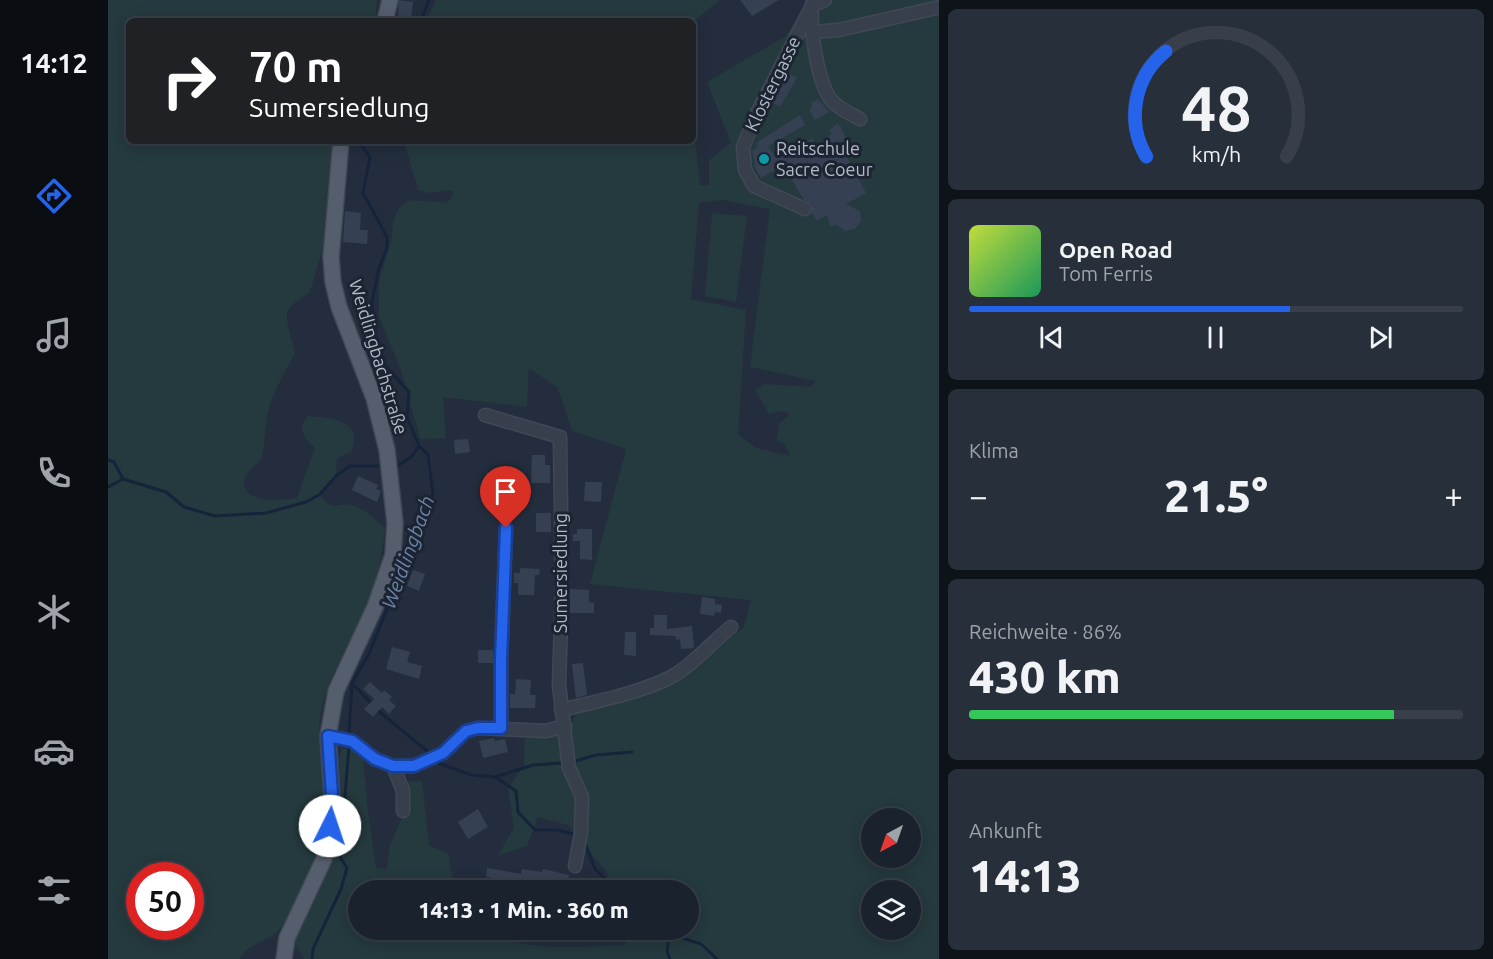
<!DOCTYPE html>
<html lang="de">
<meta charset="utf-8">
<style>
body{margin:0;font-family:Ubuntu,sans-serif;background:#272f3a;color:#f1f3f6;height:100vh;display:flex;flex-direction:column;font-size:22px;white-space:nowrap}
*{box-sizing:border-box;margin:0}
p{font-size:20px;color:#9fa4aa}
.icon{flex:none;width:33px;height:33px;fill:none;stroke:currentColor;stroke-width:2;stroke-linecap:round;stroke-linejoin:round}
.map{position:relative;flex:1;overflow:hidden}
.drawer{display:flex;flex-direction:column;gap:9px;padding:9px;background:#0e1319;width:554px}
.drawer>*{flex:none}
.banner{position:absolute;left:18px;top:18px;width:570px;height:126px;border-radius:9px;box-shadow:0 3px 15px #0003,0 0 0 2px #383f4a;background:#202124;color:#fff;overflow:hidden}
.needle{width:39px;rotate:220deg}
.tools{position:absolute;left:753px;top:808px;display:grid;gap:12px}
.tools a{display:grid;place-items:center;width:60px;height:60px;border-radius:50%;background:#1a222e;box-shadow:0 3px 15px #0003,0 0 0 2px #383f4a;font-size:30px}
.speed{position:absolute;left:18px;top:862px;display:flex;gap:12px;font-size:30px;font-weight:700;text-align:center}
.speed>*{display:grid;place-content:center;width:78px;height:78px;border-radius:50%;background:#1a222e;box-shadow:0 3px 15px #0003,0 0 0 2px #383f4a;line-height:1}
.speed .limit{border:9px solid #d22;background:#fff;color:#111}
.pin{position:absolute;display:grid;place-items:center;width:51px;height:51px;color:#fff;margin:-62px -26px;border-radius:50% 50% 50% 0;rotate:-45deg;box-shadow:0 0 6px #0007}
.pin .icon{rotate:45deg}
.me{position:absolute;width:66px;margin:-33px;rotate:4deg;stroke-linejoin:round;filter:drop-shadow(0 0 4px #0008)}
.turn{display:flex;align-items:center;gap:21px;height:126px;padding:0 24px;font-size:27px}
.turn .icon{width:78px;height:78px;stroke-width:2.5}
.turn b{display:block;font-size:42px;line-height:51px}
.big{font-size:45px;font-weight:800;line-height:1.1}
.drawer .tile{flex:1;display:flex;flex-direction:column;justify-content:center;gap:9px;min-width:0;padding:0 21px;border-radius:9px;background:#272f3a}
.drawer .dial{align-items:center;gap:0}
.dial svg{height:156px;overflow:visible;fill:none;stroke:#383f4a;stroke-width:7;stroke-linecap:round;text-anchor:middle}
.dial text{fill:#f1f3f6;stroke:none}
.song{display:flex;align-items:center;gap:18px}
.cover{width:72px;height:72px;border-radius:9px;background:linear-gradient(135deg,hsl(70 70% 55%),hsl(150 70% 35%))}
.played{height:6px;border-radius:3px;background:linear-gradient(90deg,#2563eb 65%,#383f4a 65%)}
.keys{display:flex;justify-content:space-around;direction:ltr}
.heat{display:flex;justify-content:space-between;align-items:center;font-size:33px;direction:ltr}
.charge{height:9px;border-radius:4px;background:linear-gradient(90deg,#34c759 86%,#383f4a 0)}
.trip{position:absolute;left:240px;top:880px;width:351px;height:60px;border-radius:30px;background:#1a222e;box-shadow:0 3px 15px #0003,0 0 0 2px #383f4a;font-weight:800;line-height:60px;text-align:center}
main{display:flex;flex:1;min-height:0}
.menu{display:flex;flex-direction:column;width:108px;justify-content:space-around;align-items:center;background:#0a0e12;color:#9fa4aa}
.menu .icon{width:42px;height:42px}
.menu .current{color:#2563eb}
.menu b{font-size:27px;color:#f1f3f6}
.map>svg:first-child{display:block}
</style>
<main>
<nav class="menu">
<b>14:12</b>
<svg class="icon current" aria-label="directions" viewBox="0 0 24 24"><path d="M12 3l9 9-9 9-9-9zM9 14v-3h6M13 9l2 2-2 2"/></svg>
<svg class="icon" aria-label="music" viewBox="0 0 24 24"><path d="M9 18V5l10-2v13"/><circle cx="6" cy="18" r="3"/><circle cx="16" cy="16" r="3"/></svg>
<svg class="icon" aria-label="phone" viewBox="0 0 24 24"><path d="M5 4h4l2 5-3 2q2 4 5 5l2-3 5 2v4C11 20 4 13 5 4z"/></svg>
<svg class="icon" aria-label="climate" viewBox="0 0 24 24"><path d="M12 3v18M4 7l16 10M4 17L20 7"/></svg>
<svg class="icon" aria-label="car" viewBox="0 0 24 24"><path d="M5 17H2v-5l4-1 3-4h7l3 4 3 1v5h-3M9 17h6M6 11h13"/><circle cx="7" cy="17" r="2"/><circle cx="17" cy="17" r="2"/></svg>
<svg class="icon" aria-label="filters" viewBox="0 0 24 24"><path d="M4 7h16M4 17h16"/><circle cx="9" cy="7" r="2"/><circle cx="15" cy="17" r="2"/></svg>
</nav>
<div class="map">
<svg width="832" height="959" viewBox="0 0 832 959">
<rect width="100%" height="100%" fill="#232d3d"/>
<!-- green -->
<path fill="#253a3e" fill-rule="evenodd" d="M0,0H269L267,21H21V141H224L214,251L202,292L185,304L179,312V322L187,354C176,373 163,395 159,417C156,429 158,447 153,458C148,468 131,475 137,488C144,504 175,500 189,498L207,448C196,438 188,428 200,416C223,418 257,420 243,452L229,458L228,478L212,496C226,514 230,500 246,506C258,510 268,520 277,528C274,568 260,604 242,640C231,664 217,687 213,712C209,734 214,754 216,776C219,803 217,840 206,866C201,877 179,923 171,930C160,942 140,943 131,959H0ZM32,876H82V927H32Z
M328,0H612L585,22L318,21Z
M697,0H831V959H196L185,940L208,893L226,848L234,792L231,759L234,749C244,747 250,751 255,758L260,812L268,868L279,869L282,845L296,813L298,782L314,781L321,845L340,854L347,891H250V930H380C411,954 480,946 518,945L515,930H580V891H504L499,873L460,825L430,817L419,846L390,855L406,828L400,789L416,765L417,732L460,731L470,709L557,686L636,627L643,600L482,584L518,449L464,431L450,388L421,368L419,407L335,397L338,438L312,439L293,370L271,317V281L284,237L285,222L289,211L295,204L303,200L338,203L344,198L345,192L343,190L321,193L310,190L296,141H585V122L592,185H601V160L623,143L599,82L678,36L697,4ZM614,200L662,209L642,367L708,381L702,387L656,384L647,390L661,414L672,411L682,414L671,424L669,440L677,444L682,456L648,448L630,434L638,310L583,299L591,203ZM764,819H802V858H764ZM764,891H802V930H764Z
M604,213L639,216L628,302L597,296Z"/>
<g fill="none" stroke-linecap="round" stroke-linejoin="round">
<!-- stream -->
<path stroke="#16243b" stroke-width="3" d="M313,21L321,0
M0,460L6,462L15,479L58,492L76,507L107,516L158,513L198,502L211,495L229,475L242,466H273
M289,466L303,457L311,446
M0,487L15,479
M244,683L264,704
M268,709L320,752
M241,733L244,683L261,654L325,494L320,455L311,446L299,417L301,392L276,364L266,339L264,302L271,268L279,248V237L255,193L262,157L250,141
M464,762L488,755L524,752
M330,763L363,775L387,777L408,791L410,812L427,830H450L468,835
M387,777L425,765L454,763
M477,843L487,869L510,891
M550,930L593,944L609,959
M561,935L559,952L562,959
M204,959L205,949L233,889L239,868L232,857L241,746"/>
</g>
<!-- building -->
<path fill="#354153" d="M291,0L305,2L303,19L290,17Z
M632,0H671L644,16Z
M680,73L689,78L672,107L664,102Z
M710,99L721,112L707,120L701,110L704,108L703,103Z
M692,115L697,125L660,146L668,158L704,138L714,157L726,150L719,137L724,134L721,130L730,123L741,143L734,147L758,193L738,204L752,211L753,221L747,229L737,231L729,225L722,226L719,215L709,221L704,213V205L696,200L675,165L653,178L646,166L647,165L644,151L650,146L648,143Z
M237,211L253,213L252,230H260L259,244L235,242Z
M360,439L362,452L347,454L346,440Z
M424,455H437V465H442V483H423Z
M250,476L270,485L268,489L273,491L269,502L244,490Z
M477,482H494L493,502L476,501Z
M428,513H443V532H428Z
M469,529H484V560L472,559V541H465V534H469Z
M412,568L432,569L431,575H427L426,595H410V583H406V573H412Z
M305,570L317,574L311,591L299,586Z
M462,589L481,590V602L486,603V613H462Z
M594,597L607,599V604L614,605L613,613L607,612L606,616L592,614Z
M546,615H559V629L584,626L586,648L573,649L572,639L568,640V636L542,635V628H546Z
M517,632H528V656L516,655Z
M284,647L302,652L299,662L314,666L311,679L278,669Z
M370,650H385V663H370Z
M475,663L479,695L468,698L464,664Z
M408,679L423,680L422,695H428L427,708H402V694H407Z
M262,682L274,693L276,690L284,697L281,700L288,706L281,714L274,707L265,717L256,709L266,699L255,689Z
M386,738L387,741L397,739L400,752L375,758L371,741Z
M370,809L380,827L360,839L350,822Z
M379,868L413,874L414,869L434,872L435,869L461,875L459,882L451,880V883L433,879L431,891H410L412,883L397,881L394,891H383L385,885H381L382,877H378Z"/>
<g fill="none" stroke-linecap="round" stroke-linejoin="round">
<!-- minor casing -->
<g stroke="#404856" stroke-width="15">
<path id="minor" d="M717,0L704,5C702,28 709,83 724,101C731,109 743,114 752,119
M704,32L731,30L832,7
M697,209L646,186L637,170L635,147L647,117L707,0
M377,415L452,437L454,589L451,685L461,768L474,797L473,833L467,866
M453,710C486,702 531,693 561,678C584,666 603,643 623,627
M393,728V660L398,528
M220,736L244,741L267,759L285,766H306L335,753L358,731L370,728L438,731L457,726
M285,766L295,791V811"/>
</g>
<!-- major casing -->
<g stroke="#404856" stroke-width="18">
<path id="major" d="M277,21L282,0
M176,959L179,938L216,859L225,810L220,736L228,691L267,607L285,555L287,523L279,450L266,398L231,307L225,282L223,257L233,141"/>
</g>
<!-- minor -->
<use href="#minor" stroke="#373f4d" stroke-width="12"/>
<!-- major -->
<use href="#major" stroke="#555e6d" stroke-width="15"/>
</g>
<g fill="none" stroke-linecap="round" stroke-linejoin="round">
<!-- route casing -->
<g stroke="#184099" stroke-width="15">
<path id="route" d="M222,826L225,810L220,736L244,741L267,759L285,766H306L335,753L358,731L370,728H393V660L398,528"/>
</g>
<!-- route -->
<use href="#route" stroke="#2563eb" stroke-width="10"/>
</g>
<!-- markers -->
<circle fill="#0f9aa8" stroke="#1c2432" stroke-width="2" cx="656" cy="159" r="6"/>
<g text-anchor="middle" stroke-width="6" stroke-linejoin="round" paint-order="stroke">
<!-- street labels -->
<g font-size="18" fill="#b2bac8" stroke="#1c2432">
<text transform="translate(665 84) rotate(-64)" y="6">Klostergasse</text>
<text transform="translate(270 357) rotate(73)" y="6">Weidlingbachstraße</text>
<text transform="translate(453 573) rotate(-90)" y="6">Sumersiedlung</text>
</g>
<!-- poi labels -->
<g font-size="18" fill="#b2bac8" stroke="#1c2432" text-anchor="start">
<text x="668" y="155">Reitschule<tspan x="668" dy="21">Sacre Coeur</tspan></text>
</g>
<!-- water labels -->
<g font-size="20" font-style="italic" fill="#6b83a8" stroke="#1c2432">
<text transform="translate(300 552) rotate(-70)" y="7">Weidlingbach</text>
</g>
</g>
</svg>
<div class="tools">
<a><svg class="needle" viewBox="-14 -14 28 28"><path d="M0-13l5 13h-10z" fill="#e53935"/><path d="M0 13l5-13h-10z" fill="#9fa4aa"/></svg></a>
<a><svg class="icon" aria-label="layers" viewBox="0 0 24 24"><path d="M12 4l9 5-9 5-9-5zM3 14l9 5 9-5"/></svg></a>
</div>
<div class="speed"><div class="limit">50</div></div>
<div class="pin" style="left:398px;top:528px;background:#d93025"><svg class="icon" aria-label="arrive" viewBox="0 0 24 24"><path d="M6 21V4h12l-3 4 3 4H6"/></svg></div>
<svg class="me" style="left:222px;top:826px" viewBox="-20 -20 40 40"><circle r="19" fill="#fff"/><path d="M0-13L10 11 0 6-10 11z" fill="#2563eb"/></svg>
<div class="trip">14:13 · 1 Min. · 360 m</div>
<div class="banner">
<div class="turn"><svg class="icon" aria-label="right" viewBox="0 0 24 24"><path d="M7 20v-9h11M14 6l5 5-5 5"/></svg><div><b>70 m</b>Sumersiedlung</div></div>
</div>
</div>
<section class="drawer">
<div class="tile dial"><svg viewBox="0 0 100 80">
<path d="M14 69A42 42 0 1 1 86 69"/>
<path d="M14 69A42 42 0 0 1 24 15" stroke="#2563eb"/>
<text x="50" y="56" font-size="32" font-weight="700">48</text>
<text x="50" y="72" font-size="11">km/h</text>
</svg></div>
<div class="tile">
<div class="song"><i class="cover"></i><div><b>Open Road</b><p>Tom Ferris</p></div></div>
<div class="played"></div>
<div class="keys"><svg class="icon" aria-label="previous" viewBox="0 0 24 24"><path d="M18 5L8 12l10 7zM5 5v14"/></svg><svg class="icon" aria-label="pause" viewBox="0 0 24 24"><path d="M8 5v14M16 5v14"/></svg><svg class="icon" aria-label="next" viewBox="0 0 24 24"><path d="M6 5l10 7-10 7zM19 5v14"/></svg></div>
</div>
<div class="tile"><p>Klima</p>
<div class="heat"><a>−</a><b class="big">21.5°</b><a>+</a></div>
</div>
<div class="tile"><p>Reichweite · 86%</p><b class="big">430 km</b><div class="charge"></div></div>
<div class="tile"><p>Ankunft</p><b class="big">14:13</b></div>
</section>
</main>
